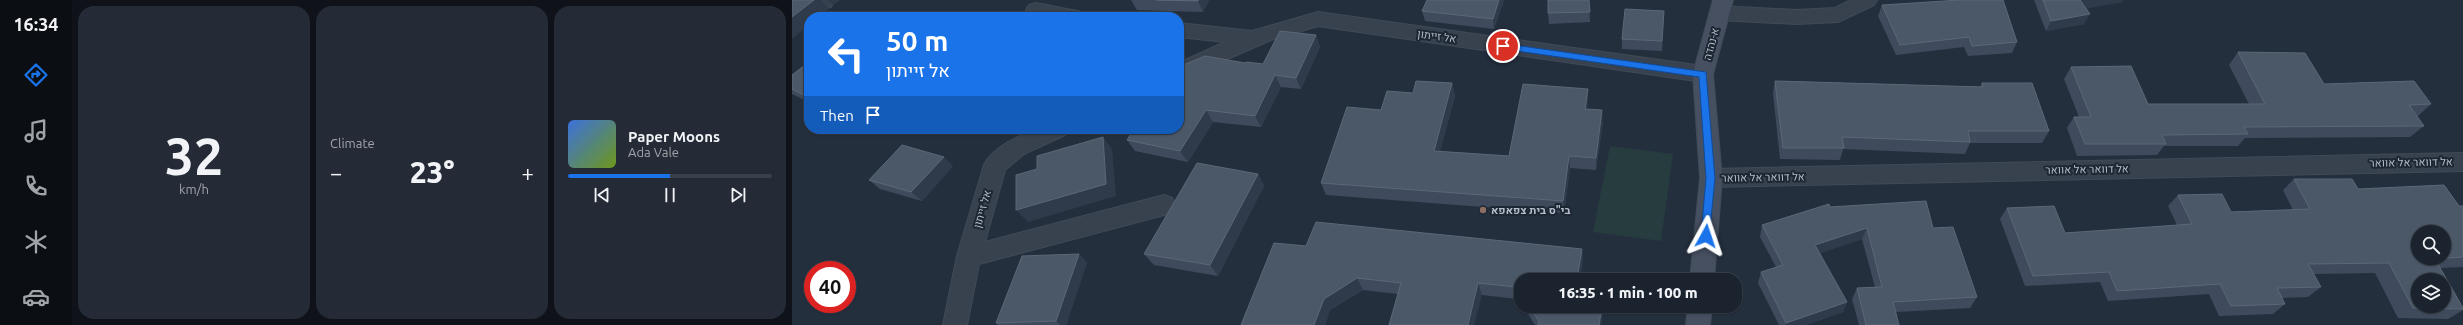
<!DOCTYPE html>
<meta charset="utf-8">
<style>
body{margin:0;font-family:Ubuntu,Heebo,sans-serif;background:#242b36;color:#f1f3f6;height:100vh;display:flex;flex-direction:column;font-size:15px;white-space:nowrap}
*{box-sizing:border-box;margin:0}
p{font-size:13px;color:#a0a4aa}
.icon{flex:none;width:22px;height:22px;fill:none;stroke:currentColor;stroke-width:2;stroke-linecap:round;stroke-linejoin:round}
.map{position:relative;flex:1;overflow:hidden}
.sheet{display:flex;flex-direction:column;gap:6px;padding:6px;background:#0f1319;width:720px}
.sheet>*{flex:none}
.guide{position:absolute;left:12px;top:12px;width:380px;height:122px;border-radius:16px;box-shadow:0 1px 3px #0004,0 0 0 1px #39404a;background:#1a73e8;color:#fff;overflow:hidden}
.buttons{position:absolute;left:1619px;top:225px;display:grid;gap:8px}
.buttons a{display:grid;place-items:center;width:40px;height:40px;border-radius:50%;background:#1b232e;box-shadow:0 1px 3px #0004,0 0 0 1px #39404a;font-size:20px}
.speed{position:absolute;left:12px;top:261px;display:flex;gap:8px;font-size:20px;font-weight:700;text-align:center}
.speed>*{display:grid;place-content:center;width:52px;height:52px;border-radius:50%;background:#1b232e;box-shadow:0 1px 3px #0004,0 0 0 1px #39404a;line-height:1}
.speed .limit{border:6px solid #d22;background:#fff;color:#111}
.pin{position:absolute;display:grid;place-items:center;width:34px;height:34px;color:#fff;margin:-17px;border:2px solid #fff;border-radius:50%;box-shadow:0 1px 4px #0007}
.me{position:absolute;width:44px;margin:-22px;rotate:5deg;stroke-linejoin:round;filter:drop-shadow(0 0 3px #0008)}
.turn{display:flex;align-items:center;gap:14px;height:84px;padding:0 16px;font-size:18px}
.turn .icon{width:52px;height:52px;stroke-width:2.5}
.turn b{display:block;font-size:28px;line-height:34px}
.then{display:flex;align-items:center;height:38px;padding:0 16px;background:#0003;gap:8px;font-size:15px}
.big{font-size:30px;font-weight:800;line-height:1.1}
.sheet .tile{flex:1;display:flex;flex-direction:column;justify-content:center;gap:6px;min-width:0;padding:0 14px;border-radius:16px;background:#242b36}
.sheet .dial{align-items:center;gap:0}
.dial b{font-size:52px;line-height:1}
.song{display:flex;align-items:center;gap:12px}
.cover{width:48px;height:48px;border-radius:6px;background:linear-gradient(135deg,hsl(220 70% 55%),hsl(80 70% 35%))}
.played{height:4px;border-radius:2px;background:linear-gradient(90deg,#1a73e8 50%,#39404a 50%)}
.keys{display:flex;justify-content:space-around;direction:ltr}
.heat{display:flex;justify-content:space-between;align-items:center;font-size:22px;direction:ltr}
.sheet .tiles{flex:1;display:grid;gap:6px;grid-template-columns:repeat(3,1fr)}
.trip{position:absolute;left:722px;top:273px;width:228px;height:40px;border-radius:16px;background:#1b232e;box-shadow:0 1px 3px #0004,0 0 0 1px #39404a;font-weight:800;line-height:40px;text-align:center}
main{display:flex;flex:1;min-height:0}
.tabs{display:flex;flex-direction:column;width:72px;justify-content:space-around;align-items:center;background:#0b0e12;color:#a0a4aa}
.tabs .icon{width:28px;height:28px}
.tabs .current{color:#1a73e8}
.tabs b{font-size:18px;color:#f1f3f6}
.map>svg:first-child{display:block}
</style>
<main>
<nav class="tabs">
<b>16:34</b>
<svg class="icon current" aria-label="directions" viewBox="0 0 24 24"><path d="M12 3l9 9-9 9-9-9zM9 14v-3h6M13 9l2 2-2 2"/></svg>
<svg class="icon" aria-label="music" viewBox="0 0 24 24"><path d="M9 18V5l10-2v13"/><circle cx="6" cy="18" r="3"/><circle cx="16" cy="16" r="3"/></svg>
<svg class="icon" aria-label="phone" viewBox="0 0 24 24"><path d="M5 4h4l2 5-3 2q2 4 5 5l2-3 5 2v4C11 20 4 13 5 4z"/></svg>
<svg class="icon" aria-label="climate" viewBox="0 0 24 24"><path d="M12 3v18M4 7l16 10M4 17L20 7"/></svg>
<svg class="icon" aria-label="car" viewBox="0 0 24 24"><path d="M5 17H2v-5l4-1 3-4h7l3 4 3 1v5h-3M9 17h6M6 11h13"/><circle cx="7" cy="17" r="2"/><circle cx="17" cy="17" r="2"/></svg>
</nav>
<section class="sheet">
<div class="tiles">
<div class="tile dial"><b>32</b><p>km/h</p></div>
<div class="tile"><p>Climate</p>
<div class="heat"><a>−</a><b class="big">23°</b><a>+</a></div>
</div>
<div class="tile">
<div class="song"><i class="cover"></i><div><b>Paper Moons</b><p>Ada Vale</p></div></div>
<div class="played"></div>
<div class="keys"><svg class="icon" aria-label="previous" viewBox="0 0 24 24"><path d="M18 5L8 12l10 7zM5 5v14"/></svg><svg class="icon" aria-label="pause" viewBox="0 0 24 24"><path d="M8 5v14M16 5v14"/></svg><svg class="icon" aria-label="next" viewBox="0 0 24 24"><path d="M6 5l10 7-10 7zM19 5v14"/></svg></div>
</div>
</div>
</section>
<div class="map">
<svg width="1671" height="325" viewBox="0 0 1671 325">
<rect width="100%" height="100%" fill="#242f3e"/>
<!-- green -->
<path fill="#263c3f" d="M818,146L881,154L869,241L801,232Z"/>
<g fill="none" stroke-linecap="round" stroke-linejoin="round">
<!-- lane casing -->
<g stroke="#414a57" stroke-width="2">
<path id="lane" d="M19,0H40L41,3L39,7L34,8L21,4Z"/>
</g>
<!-- street casing -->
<g stroke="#414a57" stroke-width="2">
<path id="street" d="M1059,0H1085L1082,5L1046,22L1005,24L927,20L920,18L917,13L920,8L927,6L1005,10L1043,8Z
M244,3L290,12L293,17H245L237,15L234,10L237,5Z
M526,12L911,66L918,69L921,74L918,79L911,82L526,26L479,40L387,80V63L433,42L387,37V23L460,31Z
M244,129H276L273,135L232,154L213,170L193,242L372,195L380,198L383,205L380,212L372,215L187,264L175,325H151L165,256L192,165C202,146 226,137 244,129Z
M1671,153V171L919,187L911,184L908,178L911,172L919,169Z"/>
</g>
<!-- secondary casing -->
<g stroke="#414a57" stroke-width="2">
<path id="secondary" d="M921,0H941L921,74L930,178L922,280H898L908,178L901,74Z
M896,306H920L918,325H894Z"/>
</g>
<!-- lane -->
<use href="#lane" fill="#38414e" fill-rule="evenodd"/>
<!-- street -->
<use href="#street" fill="#38414e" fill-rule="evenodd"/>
<!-- secondary -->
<use href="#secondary" fill="#465061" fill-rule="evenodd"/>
</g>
<!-- wall -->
<path fill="#3f4b5c" d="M339,0H417L411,12L345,10Z
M635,0H712L702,29L633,21L630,11Z
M797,0L798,22L757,24L756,13Z
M1242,0H1331L1330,2L1294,8L1292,24L1254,31Z
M1090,5L1225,42L1220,53L1176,56L1172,47L1104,55L1086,16Z
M872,11L870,51L830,49V39Z
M524,35L528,47L509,89L489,87L469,127L421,122L396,162L343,151L335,140L453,63L471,64Z
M1446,52L1532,84L1639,104L1626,116H1625L1632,126L1618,137L1453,138L1446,146H1372L1365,155L1285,156L1275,128L1282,117H1287L1272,79L1279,67L1356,104H1457L1437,65Z
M17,62V102L0,94V75Z
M983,81L1188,87L1190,83L1257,131L1250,143H1178L1173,154L1051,149L1048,160L988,159L981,93Z
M660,83L663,96L648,151L717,156L796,101L795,109L811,122L804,170L778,168L772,213L534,195L529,183L589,110L621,93Z
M161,166L130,201L88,189L77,180Z
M466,174L472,186L426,276L362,265L352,254Z
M1502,179L1566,189L1667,206H1671V267L1648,268L1671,308V310L1656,319L1606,318L1583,273L1522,274L1529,287L1516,297L1490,298L1493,304L1481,314L1427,316L1417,294L1316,301L1308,282L1233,286L1208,219L1215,208L1273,233L1385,225L1376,206L1386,195L1439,212L1501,210L1491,190Z
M1038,207L1141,228L1185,297L1178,308L1104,312L1107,325H1067L1060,299L1065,288L1083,287L1070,239L1028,253L1055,302L1051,312L1014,325H987L966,283L969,272L984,267L968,237L970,225Z
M514,246L790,249L791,261L729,280V303L726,299L690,295L606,294L571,290L538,310L533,325H449Z
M287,254L295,263L274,325H206L204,323Z
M731,306H812L809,325H743Z"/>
<!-- shaded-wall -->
<path fill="#2f3b4b" d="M22,0H29L37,9L27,17H17V25L0,39V17Z
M36,0H48L41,5Z
M407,0H417L411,12L406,1Z
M707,0H712L702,29L701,19Z
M1288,0H1331L1330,2L1282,11Z
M1298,14L1292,24L1254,31L1259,21Z
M524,35L528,47L509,89L504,78Z
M483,75L489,87L469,127L463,116Z
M660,83L663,96L645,163L642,151Z
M796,89V101L794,121L793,109Z
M17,94V99L14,96Z
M414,110L421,122L396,162L388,151Z
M810,110L811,122L804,170V158Z
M311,137L320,149L324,196L236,222L224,210Z
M777,156L778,168L772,213L771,201Z
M152,157L161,166L130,201L119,192Z
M466,174L472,186L426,276L418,265Z
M1075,228L1070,239L1019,256L1023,245Z
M790,249L791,261L788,280H785Z
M287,254L295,263L274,325H268L264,321Z
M565,278L571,290L538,310L533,325H522L532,299Z
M686,283L690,295L682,325H676Z
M1055,302L1051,312L1014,325H994V323Z
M810,306H812L809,325H807Z"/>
<!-- building -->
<path fill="#4b5868" stroke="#5c6777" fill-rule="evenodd" d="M0,0H22L0,17Z
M364,0H407L406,1Z
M635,0H707L701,19L630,11Z
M756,0H797L798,12L756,13Z
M1168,0H1211L1225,42L1180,46L1177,37L1108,45L1090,5Z
M1251,0H1289H1288L1298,14L1259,21Z
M833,9L872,11L870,41L830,39Z
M488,31L524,35L504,78L483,75L463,116L414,110L388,151L335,140L342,129H387V67L413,56L453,63L454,62L471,64Z
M1446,52L1513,53L1532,84L1622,81L1639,104L1617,105L1632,126L1452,127L1456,134L1370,135L1374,144H1293L1282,117H1299L1279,67L1339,66L1356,104H1473Z
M17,62V94L14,96L0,89V75Z
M624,81L660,83L642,151L717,156L731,84L796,89L793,109L810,110L804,158L777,156L771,201L529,183L555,107L589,110L595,91L621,93Z
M983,81L1191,87L1190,83H1240L1257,131H1176L1178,142L1050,137L1052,148H991Z
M311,137L314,184L224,210V175L245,169V156Z
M110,145L152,157L119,192L77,180Z
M405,163L466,174L418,265L352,254Z
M1502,179H1560L1566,189L1652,185L1667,206H1671V257L1643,259L1671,308V309L1621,308L1597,263L1516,264L1529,287L1485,288L1493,304L1439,306L1428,284L1325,291L1317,272L1241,276L1215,208L1262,206L1273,233L1400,224L1386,195L1430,194L1439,212L1518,209ZM1626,232H1652V258H1626ZM1626,280H1652V306H1626Z
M1134,201L1141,228L1161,227L1185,297L1101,302L1107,325H1074L1065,288L1090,287L1075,228L1023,245L1055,302L994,323L969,272L991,265L970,225L1037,204L1038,207Z
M524,222L790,249L785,279L790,280H729V295L724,287L686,283L676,325H597L609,283L565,278L532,299L522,325H449L482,243L514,246Z
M287,254L264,321L204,323L230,256Z
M736,306H810L807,325H746L747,321Z"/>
<!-- route -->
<path fill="#1a73e8" stroke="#114b97" d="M708,43L914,72L923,178L917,239H910L909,236L914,178L907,77L711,49L708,48Z"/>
<!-- markers -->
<circle fill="#8d6e63" stroke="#1d2633" stroke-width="1.5" cx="691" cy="210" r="4"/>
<g text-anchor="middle" stroke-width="4" stroke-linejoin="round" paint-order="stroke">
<!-- street labels -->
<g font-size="11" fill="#b4bcc9" stroke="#1d2633">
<text transform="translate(645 36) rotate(8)" y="4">אל זייתון</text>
<text transform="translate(919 44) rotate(-75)" y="4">א-נהדה</text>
<text transform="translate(1619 162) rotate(-1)" y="4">אל דוואר אל אוואר</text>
<text transform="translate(1295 169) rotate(-1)" y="4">אל דוואר אל אוואר</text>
<text transform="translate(971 177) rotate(-1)" y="4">אל דוואר אל אוואר</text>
<text transform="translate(190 209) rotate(-74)" y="4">אל זייתון</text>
</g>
<!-- poi labels -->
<g font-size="11" font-weight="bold" fill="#b4bcc9" stroke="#1d2633" text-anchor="start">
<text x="699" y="214">בי"ס בית צפאפא</text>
</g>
</g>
</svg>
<div class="buttons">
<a><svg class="icon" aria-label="search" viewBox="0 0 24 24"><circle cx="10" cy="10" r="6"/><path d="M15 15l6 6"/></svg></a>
<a><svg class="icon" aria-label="layers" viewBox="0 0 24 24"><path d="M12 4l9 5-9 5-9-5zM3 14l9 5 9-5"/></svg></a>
</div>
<div class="speed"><div class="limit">40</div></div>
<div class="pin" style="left:711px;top:46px;background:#d93025"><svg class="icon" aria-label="arrive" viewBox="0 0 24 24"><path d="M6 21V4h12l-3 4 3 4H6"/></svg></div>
<svg class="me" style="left:914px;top:236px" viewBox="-20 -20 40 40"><path d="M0-17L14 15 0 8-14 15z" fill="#1a73e8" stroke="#fff" stroke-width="4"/></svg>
<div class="trip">16:35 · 1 min · 100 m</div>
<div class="guide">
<div class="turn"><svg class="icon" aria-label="left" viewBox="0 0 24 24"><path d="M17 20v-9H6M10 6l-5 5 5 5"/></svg><div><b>50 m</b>אל זייתון</div></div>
<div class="then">Then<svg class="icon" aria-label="arrive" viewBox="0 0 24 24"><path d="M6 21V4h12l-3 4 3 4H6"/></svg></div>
</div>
</div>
</main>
